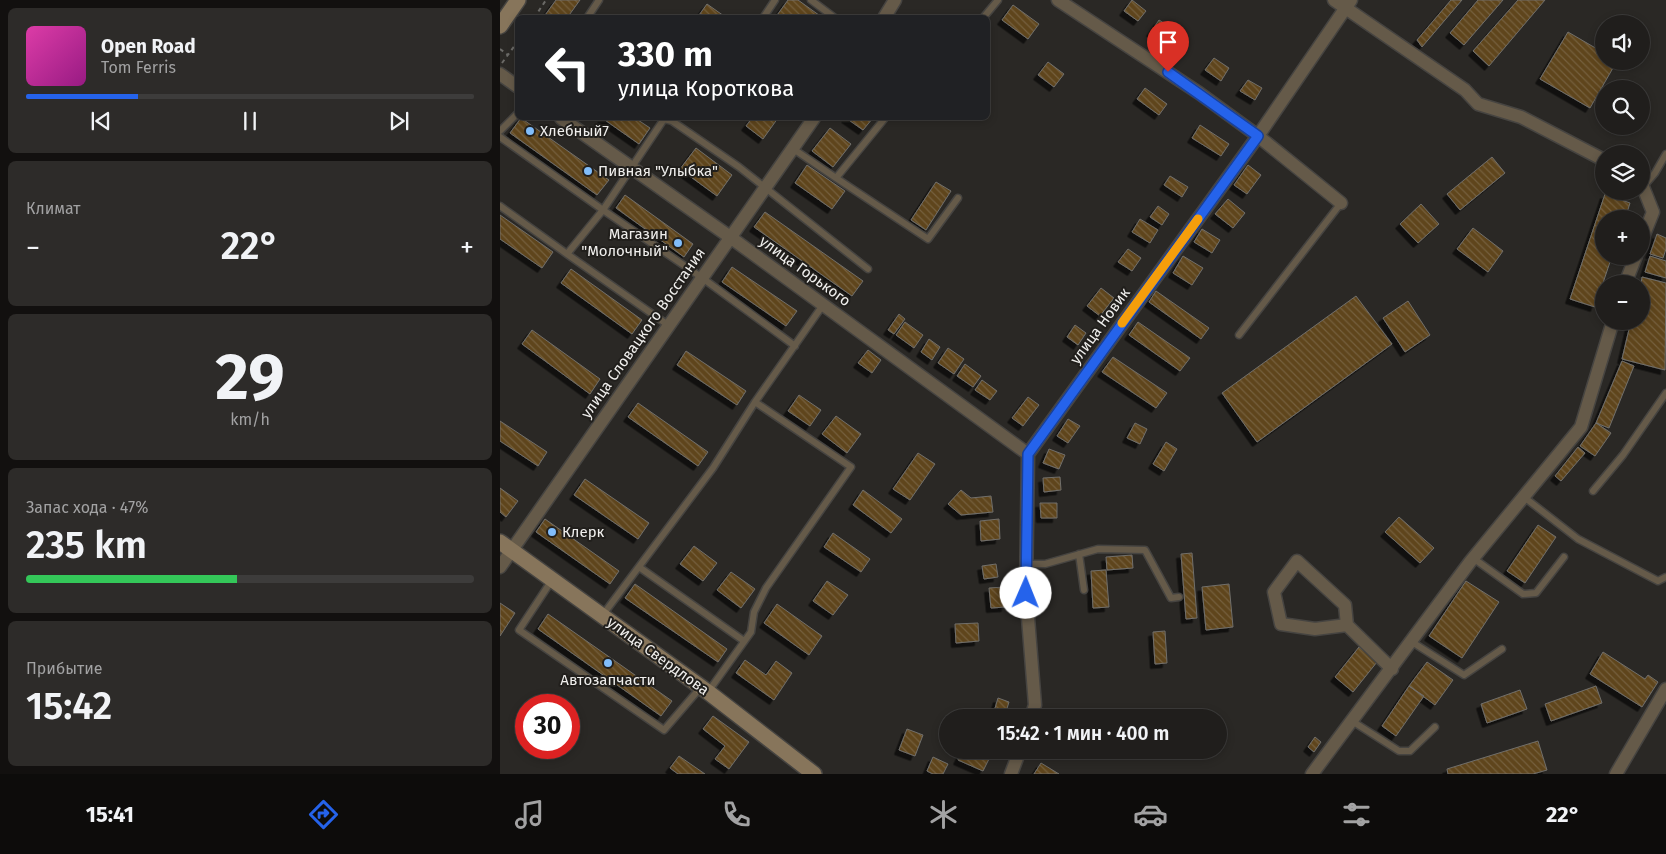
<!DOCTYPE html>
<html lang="ru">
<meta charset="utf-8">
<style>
body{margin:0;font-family:"Fira Sans",sans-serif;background:#2d2b29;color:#f1f3f6;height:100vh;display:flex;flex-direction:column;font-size:19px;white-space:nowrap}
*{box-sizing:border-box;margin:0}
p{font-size:16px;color:#a2a2a3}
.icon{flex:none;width:28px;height:28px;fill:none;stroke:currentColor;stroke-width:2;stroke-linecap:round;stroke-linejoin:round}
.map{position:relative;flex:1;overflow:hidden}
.details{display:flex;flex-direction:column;gap:8px;padding:8px;background:#12100f;width:500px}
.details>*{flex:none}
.top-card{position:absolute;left:15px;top:15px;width:475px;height:105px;border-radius:8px;box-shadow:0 2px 8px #0003,0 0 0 1px #3d3c3b;background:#202124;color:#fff;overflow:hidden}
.buttons{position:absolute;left:1095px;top:15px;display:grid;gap:10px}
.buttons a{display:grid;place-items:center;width:55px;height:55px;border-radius:50%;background:#201e1c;box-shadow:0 2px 8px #0003,0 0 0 1px #3d3c3b;font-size:25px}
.speed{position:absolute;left:15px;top:694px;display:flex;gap:10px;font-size:25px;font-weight:700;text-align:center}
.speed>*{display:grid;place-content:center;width:65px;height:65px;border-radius:50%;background:#201e1c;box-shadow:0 2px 8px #0003,0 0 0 1px #3d3c3b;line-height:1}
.speed .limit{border:8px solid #d22;background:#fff;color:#111}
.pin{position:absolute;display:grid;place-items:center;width:42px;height:42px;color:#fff;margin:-51px -21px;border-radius:50% 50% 50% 0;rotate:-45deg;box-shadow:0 0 5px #0007}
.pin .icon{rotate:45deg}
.me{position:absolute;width:55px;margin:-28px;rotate:1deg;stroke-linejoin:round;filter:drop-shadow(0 0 4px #0008)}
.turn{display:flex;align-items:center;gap:18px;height:105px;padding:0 20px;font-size:22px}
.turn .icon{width:65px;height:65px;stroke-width:2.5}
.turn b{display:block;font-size:35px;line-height:42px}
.big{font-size:38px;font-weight:600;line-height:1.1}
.details .card{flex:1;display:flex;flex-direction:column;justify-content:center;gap:8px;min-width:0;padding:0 18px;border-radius:8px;background:#2d2b29}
.details .dial{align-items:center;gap:0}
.dial b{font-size:65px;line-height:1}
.song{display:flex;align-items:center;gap:15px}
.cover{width:60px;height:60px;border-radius:8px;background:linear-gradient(135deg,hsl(320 70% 55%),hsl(310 70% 35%))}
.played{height:5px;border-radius:2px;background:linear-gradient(90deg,#2563eb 25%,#3d3c3b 25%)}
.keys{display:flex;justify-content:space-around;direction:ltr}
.heat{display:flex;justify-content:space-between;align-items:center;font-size:28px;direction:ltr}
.charge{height:8px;border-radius:4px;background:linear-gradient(90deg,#34c759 47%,#3d3c3b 0)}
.trip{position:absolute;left:439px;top:709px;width:288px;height:50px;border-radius:25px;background:#201e1c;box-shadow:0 2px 8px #0003,0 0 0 1px #3d3c3b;font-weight:600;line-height:50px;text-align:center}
.menu{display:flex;height:80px;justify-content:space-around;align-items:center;background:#0d0c0b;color:#a2a2a3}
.menu .icon{width:35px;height:35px}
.menu .active{color:#2563eb}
.menu b{font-size:22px;color:#f1f3f6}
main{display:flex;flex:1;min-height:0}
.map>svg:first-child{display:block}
</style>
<main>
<section class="details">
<div class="card">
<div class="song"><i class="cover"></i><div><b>Open Road</b><p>Tom Ferris</p></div></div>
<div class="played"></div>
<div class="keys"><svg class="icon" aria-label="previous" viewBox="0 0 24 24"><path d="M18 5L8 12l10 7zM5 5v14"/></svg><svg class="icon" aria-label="pause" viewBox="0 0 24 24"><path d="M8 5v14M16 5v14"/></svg><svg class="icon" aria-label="next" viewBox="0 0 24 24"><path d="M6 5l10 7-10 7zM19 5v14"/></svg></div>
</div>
<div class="card"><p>Климат</p>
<div class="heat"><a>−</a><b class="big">22°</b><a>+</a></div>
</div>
<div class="card dial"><b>29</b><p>km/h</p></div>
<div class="card"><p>Запас хода · 47%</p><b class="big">235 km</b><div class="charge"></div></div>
<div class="card"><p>Прибытие</p><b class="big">15:42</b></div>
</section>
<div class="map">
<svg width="1166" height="774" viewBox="0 0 1166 774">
<defs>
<pattern id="building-back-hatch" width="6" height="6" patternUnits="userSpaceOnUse" patternTransform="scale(1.25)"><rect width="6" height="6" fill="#5e451d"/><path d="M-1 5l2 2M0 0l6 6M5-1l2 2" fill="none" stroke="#75603e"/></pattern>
<filter id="shadow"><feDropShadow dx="-4.5" dy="4.5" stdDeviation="0" flood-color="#0009"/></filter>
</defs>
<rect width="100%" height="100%" fill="#2a2825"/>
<!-- building -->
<path fill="url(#building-back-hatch)" stroke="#716f6b" filter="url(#shadow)" d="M56,0H80L67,18H43Z
M288,0H298L323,18H275Z
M632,0L646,11L638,21L624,11Z
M951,0H962L922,47L917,40Z
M978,0H1003L964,45L950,33Z
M1018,0H1045L989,66L973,51Z
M207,4L224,16L223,18H197Z
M513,5L539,24L528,39L502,20Z
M659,20L675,30L667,42L651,32Z
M1068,32L1104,53V61H1117L1090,108L1040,79Z
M714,58L729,68L721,81L705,70Z
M548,62L564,74L554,87L538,75Z
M748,80L762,88L755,100L740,91Z
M645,88L667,104L659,115L637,99Z
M21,118L109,180L97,195L10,133Z
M102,118H135L150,128L139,144Z
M252,118H278L263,139L246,126Z
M346,118H373L363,130Z
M700,125L729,144L721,156L692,138Z
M330,128L351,144L333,167L312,151Z
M196,148L232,175L217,196L180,169Z
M992,157L1005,173L960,210L947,194Z
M307,165L345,191L332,209L295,183Z
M748,165L761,175L747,194L734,185Z
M670,176L688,187L682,197L664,185Z
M436,182L451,191L426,230L411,220Z
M1105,194L1130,203L1125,219H1104V256H1112L1095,307L1070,299Z
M125,195L193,244L184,257L116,208Z
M728,199L745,213L733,228L715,214Z
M921,204L939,224L918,243L900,224Z
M658,206L669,214L662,225L650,217Z
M265,212L363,281L352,296L254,227Z
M0,215L53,252L42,268L0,239Z
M640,219L658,230L650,243L632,232Z
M973,228L1003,251L988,272L957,249Z
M702,229L720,240L712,253L694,242Z
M1157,234L1166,238V249L1163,258L1150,254Z
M628,249L641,258L632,271L618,262Z
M683,256L703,268L692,285L673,273Z
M1150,256L1166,261V278L1145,272Z
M232,267L297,311L286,326L222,282Z
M71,269L142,320L132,334L61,283Z
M1142,277L1166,283L1165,370L1122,359L1131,321H1141V284Z
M601,288L614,298L600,316L587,306Z
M656,291L709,328L701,339L649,302Z
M856,296L892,344L757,442L722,393Z
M908,301L930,335L905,352L883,318Z
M399,314L405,319L394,334L388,330Z
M405,322L423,335L414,348L396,335Z
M638,322L690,358L680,371L629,335Z
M575,325L586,333L578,345L567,337Z
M32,330L100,379L90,394L22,344Z
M429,339L440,347L432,360L421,352Z
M448,348L464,359L454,374L438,363Z
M368,350L381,360L372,373L358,363Z
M186,351L246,391L237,405L177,365Z
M613,357L667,393L656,408L602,372Z
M1122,361L1134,366L1109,428L1096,423Z
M465,364L481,376L473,387L457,376Z
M482,380L497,391L490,400L475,390Z
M299,395L321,410L310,426L288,411Z
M528,397L539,405L523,426L512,418Z
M138,403L208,452L198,466L128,417Z
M336,416L361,434L347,453L322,434Z
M568,419L580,426L568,443L557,436Z
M0,421L47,452L38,466L0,441Z
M635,423L647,429L640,444L627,438Z
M1096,423L1111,433L1095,456L1080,446Z
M666,442L677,449L664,471L653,464Z
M1078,447L1085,453L1061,481L1055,476Z
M549,449L565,455L559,469L543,463Z
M418,453L435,464L410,500L393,489Z
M560,477L561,490L544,492L543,478Z
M85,479L149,523L138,539L74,495Z
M0,488L18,501L6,517L0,512Z
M363,490L402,519L391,533L353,505Z
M461,490L471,498L491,496L493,512L461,515L448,504Z
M540,503H557V518H541Z
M899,517L934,548L920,563L885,532Z
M45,519L119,571L110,584L36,532Z
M499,519L500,539L481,541L480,521Z
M1038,525L1056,537L1025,583L1007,571Z
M333,533L370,559L361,572L324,547Z
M194,546L217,563L203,581L180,564Z
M692,553L697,618L686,619L681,554Z
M632,555L633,568L607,570L606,557Z
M496,564L498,577L484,579L482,566Z
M606,570L609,607L593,608L591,571Z
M231,572L255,589L241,608L217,590Z
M327,581L348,595L333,615L313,601Z
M966,581L999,602L962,658L929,636Z
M135,584L227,649L218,662L125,598Z
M729,584L733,627L706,630L702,587Z
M505,587L506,607L491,608L489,588Z
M0,603L15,613L0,636Z
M277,604L322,636L309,655L264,623Z
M48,614L172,701L161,716L38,629Z
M478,623L479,641L456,643L455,624Z
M665,631L667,663L655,664L653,632Z
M859,647L877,662L853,692L835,677Z
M1103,652L1145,679L1148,675L1158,682L1142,707L1090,674Z
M245,660L266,675L276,661L292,673L274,700L236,673Z
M927,662L953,680L935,705L909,686Z
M909,686L924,696L896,736L882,726Z
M1096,686L1102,703L1051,721L1045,704Z
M1020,690L1027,709L987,723L981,704Z
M498,698L509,702L504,718L493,715Z
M213,716L249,742L229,769L215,759L225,746L203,729Z
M407,729L423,735L415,756L399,750Z
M815,737L821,742L814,752L808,747Z
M1038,741L1047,770L1033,774H948L947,769Z
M463,750H468L489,759L483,771L458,760Z
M179,756L205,774H178L170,768Z
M433,757L448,764L443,774H433L427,771Z
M541,763L559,774H534Z"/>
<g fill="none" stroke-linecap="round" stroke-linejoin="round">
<!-- service casing -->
<g stroke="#464441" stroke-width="9">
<path id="service" d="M311,0L335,18
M87,18L99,0
M263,18L275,0
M483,18L498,0
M0,131L18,113
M0,137L103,210L67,254L168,325
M292,148L336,178L385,118
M336,178L428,239L458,198
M1143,187L1155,173L1166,154
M0,206L67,254
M739,335L841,203
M295,346L201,277L103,210L164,119L172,121L239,167L368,269
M1093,491L1123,455L1166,393
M1024,497L1078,539L1158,581L1166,577
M579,554L584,590
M973,558L1023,594L1036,593L1064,557
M526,564H545L598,549L645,550L671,598L679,597
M139,567L244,641
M52,580L19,630L164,730L201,687
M102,616L213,468L255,402
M912,642L964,675L1002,649
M208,692L251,632L254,612L266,588L351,467L255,402L323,305
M852,721L899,751H910L935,727"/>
</g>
<!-- minor casing -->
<g stroke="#464441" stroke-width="15">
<path id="minor" d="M558,0L699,93L758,136L841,203
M834,0L965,90L978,104L1021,117L1104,160
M384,18L395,0
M0,74L18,87
M61,118L230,237L528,454
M1141,182L1153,212L1141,242
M1125,284L1136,256
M0,567L314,118
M847,625L845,605L797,561L774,592L781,624L815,629L847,625L892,669
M531,718L535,705L526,593L528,454L758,136L851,0
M511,774L520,750
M812,774L970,562L1081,427L1113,321
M1116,774L1166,689"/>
</g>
<!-- secondary casing -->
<g stroke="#464441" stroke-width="18">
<path id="secondary" d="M0,26L18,0
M0,542L208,692L314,774"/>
</g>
<!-- path -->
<path stroke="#6b6a67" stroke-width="2" stroke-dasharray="4 4" stroke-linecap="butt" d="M34,18L46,0
M0,49L8,55
M2,63L18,41"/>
<!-- service -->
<use href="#service" stroke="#655a49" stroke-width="6"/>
<!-- minor -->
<use href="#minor" stroke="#655a49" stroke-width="12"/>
<!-- secondary -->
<use href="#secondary" stroke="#87755b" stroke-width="15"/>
</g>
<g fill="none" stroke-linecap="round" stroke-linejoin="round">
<!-- route casing -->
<g stroke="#184099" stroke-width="12">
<path id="route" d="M526,593L528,454L758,136L668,72"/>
</g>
<!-- route -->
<use href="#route" stroke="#2563eb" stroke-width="9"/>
<!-- slow -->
<path stroke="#f59e0b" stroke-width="9" d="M622,323L698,219"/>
</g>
<!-- markers -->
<g fill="#81bdfa" stroke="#211f1c" stroke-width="2">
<circle cx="30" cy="131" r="5"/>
<circle cx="88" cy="171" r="5"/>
<circle cx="178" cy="243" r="5"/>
<circle cx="52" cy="532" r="5"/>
<circle cx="108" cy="663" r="5"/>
</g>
<g text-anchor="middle" stroke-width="4" stroke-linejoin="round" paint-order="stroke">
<!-- poi labels -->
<g font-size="15" fill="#f0efed" stroke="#211f1c" text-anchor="start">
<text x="40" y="136">Хлебный7</text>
<text x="98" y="176">Пивная "Улыбка"</text>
<text x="168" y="239" text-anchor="end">Магазин<tspan x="168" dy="17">"Молочный"</tspan></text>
<text x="62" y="537">Клерк</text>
<text x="108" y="685" text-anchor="middle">Автозапчасти</text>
</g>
<!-- street labels -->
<g font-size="15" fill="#f0efed" stroke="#211f1c">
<text transform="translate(305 271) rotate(36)" y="5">улица Горького</text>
<text transform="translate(600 326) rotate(-54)" y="5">улица Новик</text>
<text transform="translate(143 333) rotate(-55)" y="5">улица Словацкого Восстания</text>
<text transform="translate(158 656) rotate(36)" y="5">улица Свердлова</text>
</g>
</g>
</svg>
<div class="buttons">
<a><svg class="icon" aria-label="sound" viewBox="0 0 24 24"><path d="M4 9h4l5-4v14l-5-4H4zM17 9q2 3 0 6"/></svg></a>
<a><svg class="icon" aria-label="search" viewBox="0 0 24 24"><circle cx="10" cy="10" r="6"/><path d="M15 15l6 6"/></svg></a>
<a><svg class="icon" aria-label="layers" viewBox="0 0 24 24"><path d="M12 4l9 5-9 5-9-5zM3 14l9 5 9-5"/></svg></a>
<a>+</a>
<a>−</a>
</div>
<div class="speed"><div class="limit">30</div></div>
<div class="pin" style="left:668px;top:72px;background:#d93025"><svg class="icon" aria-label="arrive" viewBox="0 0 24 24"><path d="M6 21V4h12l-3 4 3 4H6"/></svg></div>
<svg class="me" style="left:526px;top:593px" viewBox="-20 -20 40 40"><circle r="19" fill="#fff"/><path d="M0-13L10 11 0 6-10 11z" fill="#2563eb"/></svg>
<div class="trip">15:42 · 1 мин · 400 m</div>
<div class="top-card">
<div class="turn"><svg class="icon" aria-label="left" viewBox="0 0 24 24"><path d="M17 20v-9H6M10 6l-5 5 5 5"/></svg><div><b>330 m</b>улица Короткова</div></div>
</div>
</div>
</main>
<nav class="menu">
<b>15:41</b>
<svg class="icon active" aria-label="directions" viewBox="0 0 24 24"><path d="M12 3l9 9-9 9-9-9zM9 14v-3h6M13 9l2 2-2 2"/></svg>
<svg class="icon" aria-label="music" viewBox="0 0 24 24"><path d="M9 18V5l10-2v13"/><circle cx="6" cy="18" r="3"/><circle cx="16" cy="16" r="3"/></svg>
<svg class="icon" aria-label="phone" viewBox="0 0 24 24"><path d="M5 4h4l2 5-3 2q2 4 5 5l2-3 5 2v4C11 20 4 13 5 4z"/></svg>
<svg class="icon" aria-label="climate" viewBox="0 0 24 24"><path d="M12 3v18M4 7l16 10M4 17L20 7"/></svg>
<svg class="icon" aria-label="car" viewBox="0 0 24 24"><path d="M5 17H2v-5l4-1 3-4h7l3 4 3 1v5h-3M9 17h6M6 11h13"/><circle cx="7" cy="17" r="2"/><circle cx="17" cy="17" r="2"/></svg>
<svg class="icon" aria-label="filters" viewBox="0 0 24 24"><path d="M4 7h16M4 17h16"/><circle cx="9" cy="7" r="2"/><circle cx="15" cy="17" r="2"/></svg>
<b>22°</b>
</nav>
